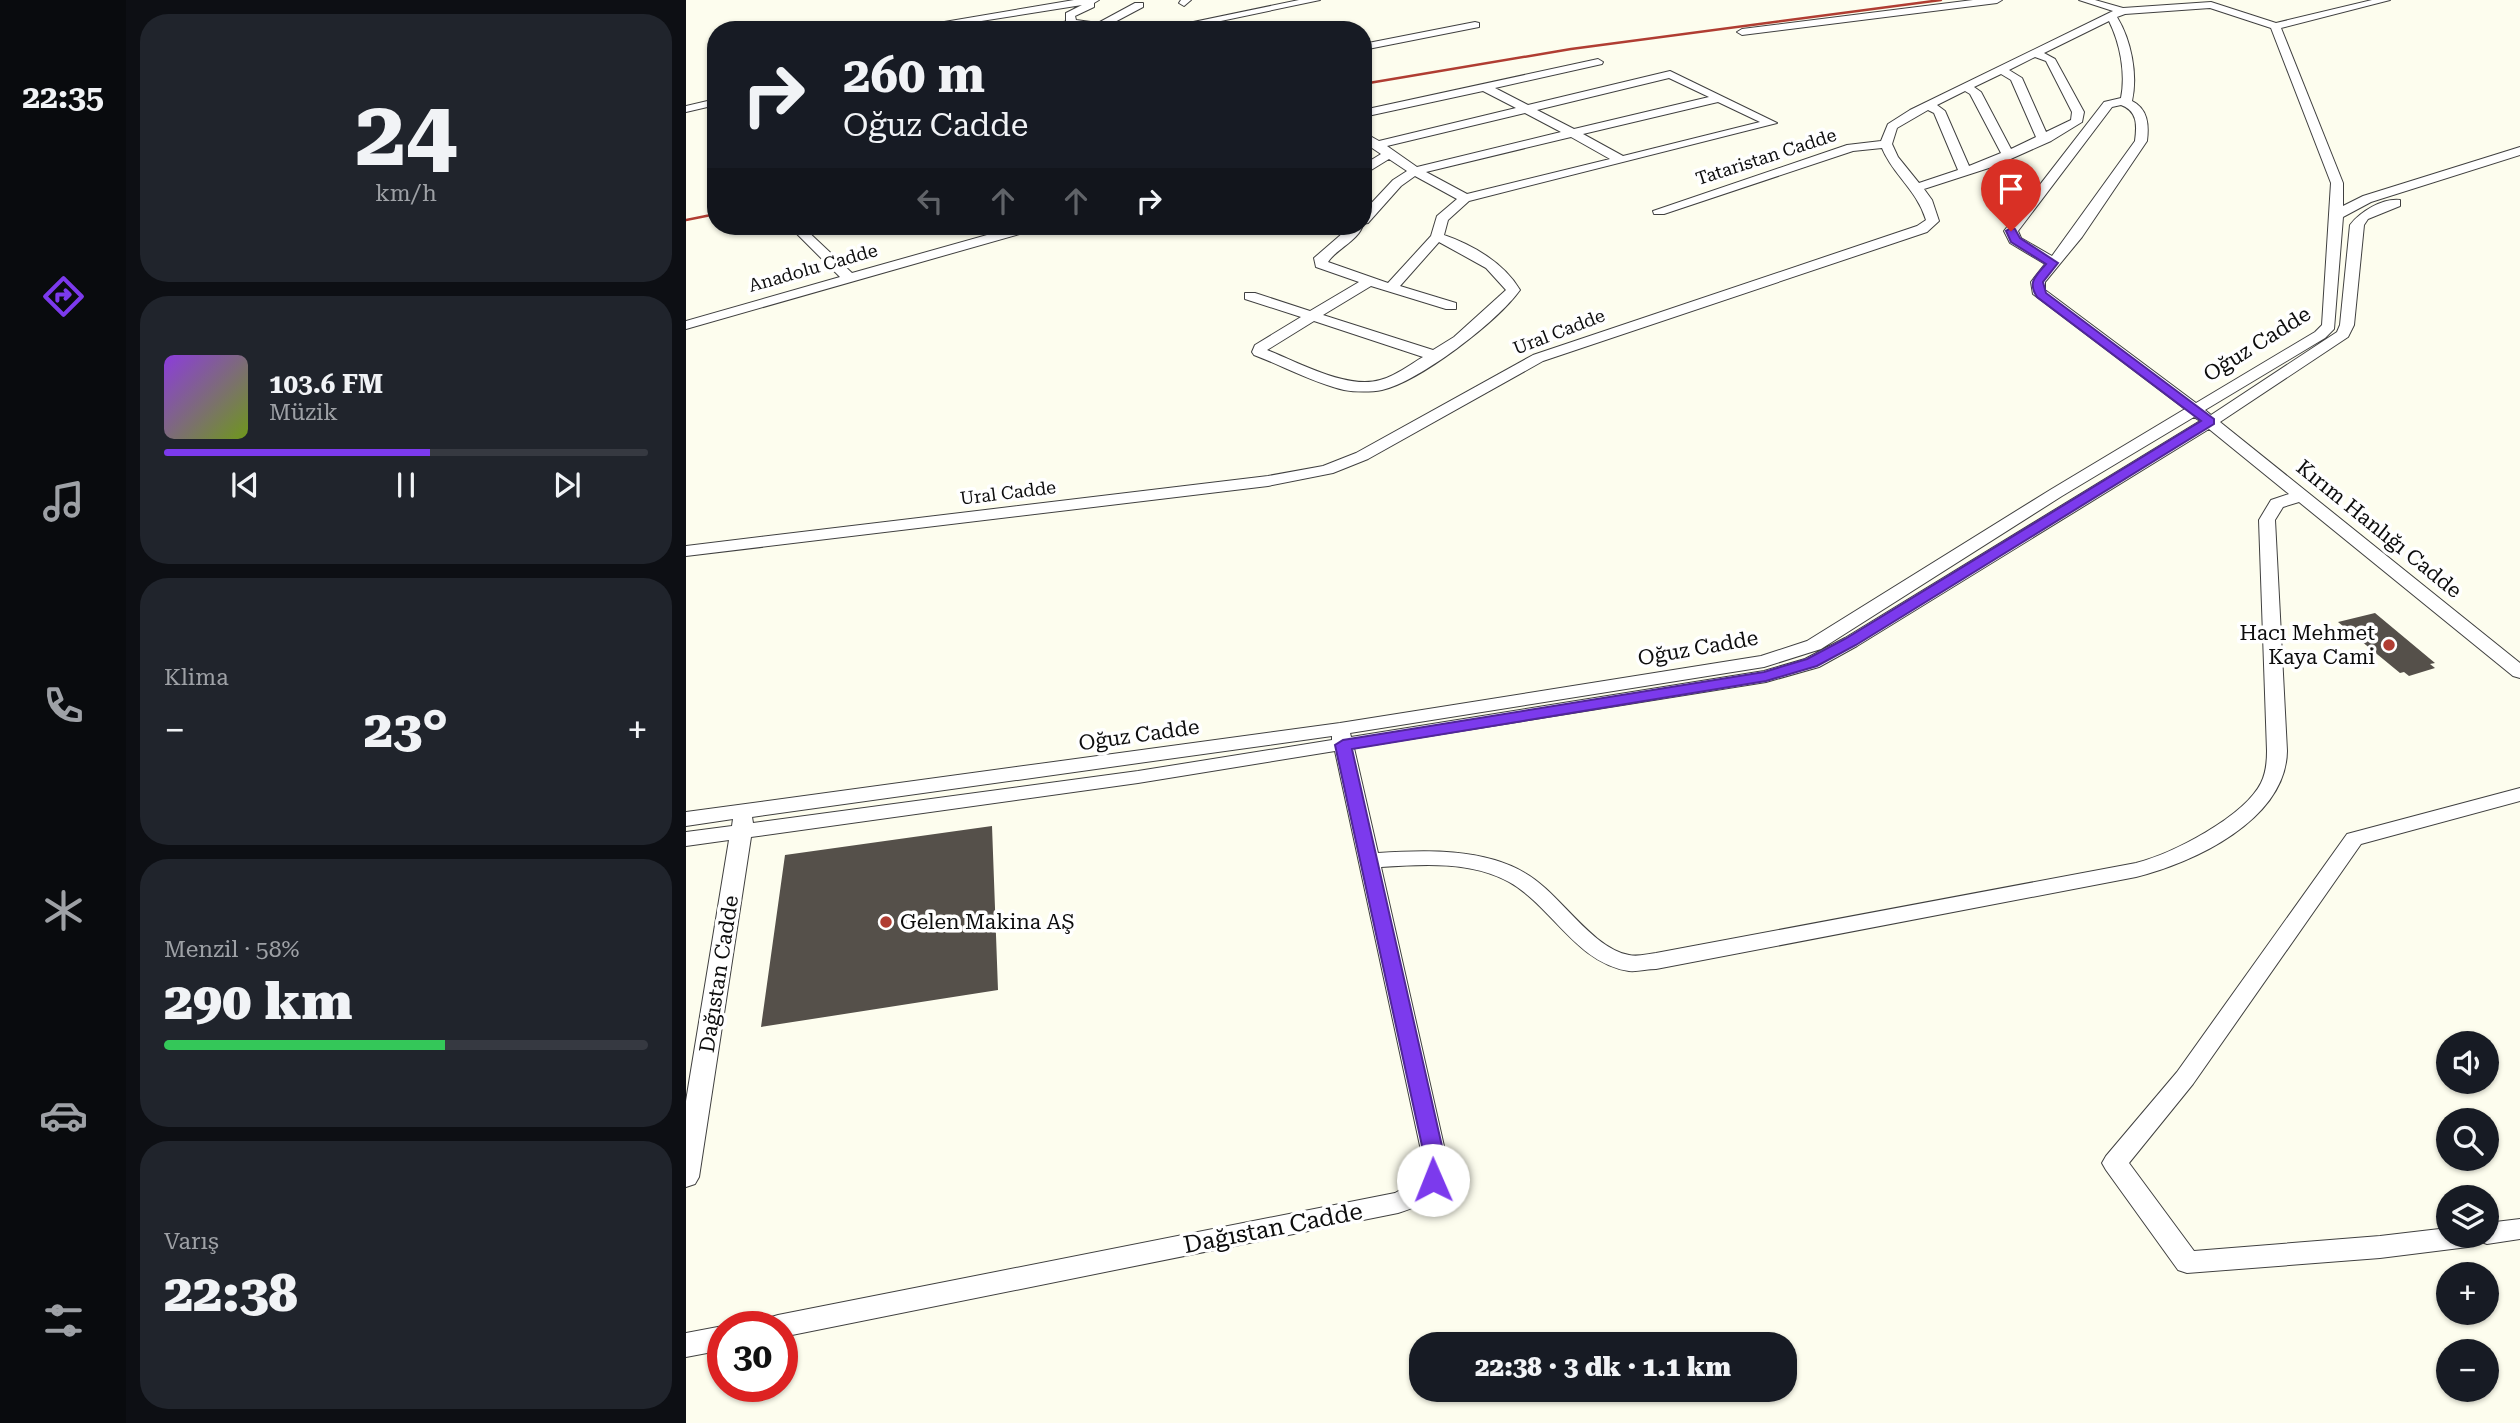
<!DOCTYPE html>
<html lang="tr">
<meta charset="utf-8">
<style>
body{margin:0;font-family:"Roboto Serif",serif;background:#20242c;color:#f1f3f6;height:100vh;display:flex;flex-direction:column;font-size:26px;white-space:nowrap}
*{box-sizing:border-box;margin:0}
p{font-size:23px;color:#9ea1a6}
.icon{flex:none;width:38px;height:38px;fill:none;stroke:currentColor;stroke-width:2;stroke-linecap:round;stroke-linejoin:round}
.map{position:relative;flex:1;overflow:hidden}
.sheet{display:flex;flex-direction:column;gap:14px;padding:14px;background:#0d0f14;width:560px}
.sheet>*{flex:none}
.top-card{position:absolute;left:21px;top:21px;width:665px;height:214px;border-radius:28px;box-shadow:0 2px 5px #0004;background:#171b24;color:#f1f3f6;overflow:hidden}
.fabs{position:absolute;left:1750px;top:1031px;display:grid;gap:14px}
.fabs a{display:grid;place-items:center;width:63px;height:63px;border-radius:50%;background:#171b24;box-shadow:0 2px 5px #0004;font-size:35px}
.speed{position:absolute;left:21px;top:1311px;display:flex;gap:14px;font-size:35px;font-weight:700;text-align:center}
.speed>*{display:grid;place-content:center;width:91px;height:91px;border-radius:50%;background:#171b24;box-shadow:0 2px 5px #0004;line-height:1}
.speed .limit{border:10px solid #d22;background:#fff;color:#111}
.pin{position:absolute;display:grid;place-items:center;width:60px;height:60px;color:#fff;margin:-72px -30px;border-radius:50% 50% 50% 0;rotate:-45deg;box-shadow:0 0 7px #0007}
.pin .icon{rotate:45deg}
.me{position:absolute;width:77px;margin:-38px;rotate:359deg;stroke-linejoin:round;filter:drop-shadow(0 0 5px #0008)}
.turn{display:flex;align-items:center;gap:24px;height:147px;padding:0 21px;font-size:32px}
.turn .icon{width:91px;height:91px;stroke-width:2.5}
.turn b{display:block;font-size:49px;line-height:60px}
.lanes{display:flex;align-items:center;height:66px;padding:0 21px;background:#0003;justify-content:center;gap:35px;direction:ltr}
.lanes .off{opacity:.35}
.big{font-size:52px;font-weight:800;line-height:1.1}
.sheet .widget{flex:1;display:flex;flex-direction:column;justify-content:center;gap:10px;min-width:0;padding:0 24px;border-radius:28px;background:#20242c}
.sheet .dial{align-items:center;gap:0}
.dial b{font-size:91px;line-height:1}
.song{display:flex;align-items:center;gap:21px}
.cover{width:84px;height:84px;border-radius:10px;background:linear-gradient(135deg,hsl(270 70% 55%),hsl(80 70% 35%))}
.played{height:7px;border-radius:4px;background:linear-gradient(90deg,#7c3aed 55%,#363941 55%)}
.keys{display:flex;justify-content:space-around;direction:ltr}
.heat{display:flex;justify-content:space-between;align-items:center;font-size:38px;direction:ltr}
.charge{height:10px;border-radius:5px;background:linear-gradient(90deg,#34c759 58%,#363941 0)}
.trip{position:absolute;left:723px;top:1332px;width:388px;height:70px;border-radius:28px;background:#171b24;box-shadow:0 2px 5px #0004;font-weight:800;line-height:70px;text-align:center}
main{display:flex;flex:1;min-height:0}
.tab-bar{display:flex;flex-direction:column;width:126px;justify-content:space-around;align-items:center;background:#090b0e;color:#9ea1a6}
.tab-bar .icon{width:49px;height:49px}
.tab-bar .on{color:#7c3aed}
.tab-bar b{font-size:32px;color:#f1f3f6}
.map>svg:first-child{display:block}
</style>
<main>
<nav class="tab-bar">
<b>22:35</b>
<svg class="icon on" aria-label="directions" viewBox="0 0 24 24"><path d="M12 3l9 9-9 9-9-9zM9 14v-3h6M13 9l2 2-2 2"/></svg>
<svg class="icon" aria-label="music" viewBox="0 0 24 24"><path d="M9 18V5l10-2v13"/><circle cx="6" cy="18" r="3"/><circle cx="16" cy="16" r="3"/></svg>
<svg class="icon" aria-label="phone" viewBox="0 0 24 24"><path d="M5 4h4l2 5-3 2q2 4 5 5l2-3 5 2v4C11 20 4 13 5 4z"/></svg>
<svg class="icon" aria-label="climate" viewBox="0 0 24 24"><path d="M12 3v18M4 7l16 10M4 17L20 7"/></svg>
<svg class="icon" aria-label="car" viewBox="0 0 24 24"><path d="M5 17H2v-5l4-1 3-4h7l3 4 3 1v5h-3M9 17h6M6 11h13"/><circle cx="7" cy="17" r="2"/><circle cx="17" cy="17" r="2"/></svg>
<svg class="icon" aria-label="filters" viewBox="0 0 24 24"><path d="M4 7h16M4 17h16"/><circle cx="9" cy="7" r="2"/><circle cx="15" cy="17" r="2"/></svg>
</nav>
<section class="sheet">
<div class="widget dial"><b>24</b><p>km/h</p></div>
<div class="widget">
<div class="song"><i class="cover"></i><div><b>103.6 FM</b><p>Müzik</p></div></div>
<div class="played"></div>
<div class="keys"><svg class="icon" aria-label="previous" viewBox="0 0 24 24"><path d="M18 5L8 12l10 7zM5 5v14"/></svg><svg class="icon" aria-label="pause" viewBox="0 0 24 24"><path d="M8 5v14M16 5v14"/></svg><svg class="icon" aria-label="next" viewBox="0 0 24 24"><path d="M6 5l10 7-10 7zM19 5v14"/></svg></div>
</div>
<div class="widget"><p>Klima</p>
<div class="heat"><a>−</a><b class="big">23°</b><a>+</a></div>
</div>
<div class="widget"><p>Menzil · 58%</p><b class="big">290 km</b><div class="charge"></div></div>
<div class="widget"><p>Varış</p><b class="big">22:38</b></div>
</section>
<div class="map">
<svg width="1834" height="1423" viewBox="0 0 1834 1423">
<rect width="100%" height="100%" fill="#fdfdee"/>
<!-- building -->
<path fill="#55504a" d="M1689,613L1749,663L1744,664L1749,668L1723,676L1718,672L1714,673L1652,622Z
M306,826L312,990L75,1027L99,855Z"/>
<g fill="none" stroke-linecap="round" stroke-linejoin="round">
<!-- minor casing -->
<g stroke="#404040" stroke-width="2">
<path id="minor" d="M388,0H413L408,3V7L389,16L390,20L412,23L449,3H457V7L425,24L453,30L386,26L377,30H362L380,21V13L396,5L238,30H211Z
M495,0H505L498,6L493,3Z
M613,0H634L492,30H469Z
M1287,0H1316L1311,3L1056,35L1051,32L1056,29Z
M1393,0H1409L1437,8L1525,2L1590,23L1686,0H1704L1595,28L1657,183V206L1677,196L1834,147V155L1685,202L1657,217L1648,329L1639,338L1519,410L1525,415L1651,332L1654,325L1664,225C1674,212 1696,198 1714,200V206L1682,219L1678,225L1668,325L1662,337L1534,422L1834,663V678L1827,676L1613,502L1597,507L1589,520L1601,751C1600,820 1507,863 1450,877L970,969C961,969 952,972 943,971C890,963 866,906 823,882C786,861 736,864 695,867L760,1155C758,1193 747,1202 712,1213L96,1337V1326H79L82,1318L92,1315L709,1193L732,1180L736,1155L649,751L452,783L65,837L13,1177L9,1184L0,1187V1101L43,840L0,846V832L46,826L47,819L0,826V812L654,723L1075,656L1121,641L1364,490L1499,409L1347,294L1345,282L1359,264L1324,243L1318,231L1418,102L1435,98C1440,73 1434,43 1423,21L1358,53L1369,59L1398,112L1396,122L1365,141L1309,166L1238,189L1246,200L1253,221L1241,232L857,361L682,459L647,473L582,486L0,556V546L582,476L637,466L670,453L847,355L1231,226L1240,220C1231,190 1207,175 1196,148L1167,151L978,214H968L967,211L1161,145L1195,141L1202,124L1224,110L1427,11ZM1524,8L1585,28L1645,183L1636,325L1629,332L1510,403L1359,290V282L1396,237L1461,141C1463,125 1462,109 1446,101C1452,74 1445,40 1431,17L1439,14ZM1349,57L1360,61L1386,112L1385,120L1360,132L1336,78L1323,70ZM1315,74L1325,80L1350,137L1325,149L1295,92L1288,87ZM1279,91L1284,94L1315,153L1283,166L1259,111L1251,105ZM1435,105C1452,111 1451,126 1449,141L1366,256L1335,238L1332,231L1426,107ZM1242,110L1248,113L1272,170L1233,183L1212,157L1206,144L1211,128ZM1508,417L1514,421L1159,638L1119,659L1078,671L665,737L664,733L1078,667L1135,649L1376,496ZM1523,429L1603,494L1585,500L1573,520L1581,751C1581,762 1580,773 1575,783C1558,817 1486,854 1450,863L970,953C961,954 952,957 943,955C905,948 873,892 839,873C797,848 739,850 692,853L668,748L1080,682L1133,667L1171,646ZM646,736V740L452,771L67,823L66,817Z
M789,22L793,23V27L677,50V44Z
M912,59L917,62L916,64L809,88L842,105L984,71L1091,123L783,201L762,220L758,235C787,245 818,263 834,290C811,322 734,381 696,390C686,392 669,392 658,390C628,383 597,366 568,355L566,352L569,345L615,317L559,299V293H569L624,311L673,282L630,267L628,258L665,226L677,224C674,240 650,249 642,262L702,283L745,236L751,216L771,199L729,176L715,186L682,223L677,224V212L707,180L721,171L703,159L677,175V165L695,154L677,142V132L693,141L830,108L797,91L677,117V110ZM983,78L1023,97L888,129L851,110ZM1032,102L1074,122L937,156L897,134ZM839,113L875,132L731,167L701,146ZM885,137L924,159L781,194L740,172ZM753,242L800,268L820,290L768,337L747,350L637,315L685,286L760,309H770V303L714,286ZM628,321L737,357C723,365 710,376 694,380C662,390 612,362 581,350Z
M30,99V105L0,112V106Z
M103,226H116L166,273L333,226H353L351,229L0,329V321L154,277Z
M1834,788V801L1675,844L1507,1084L1443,1163L1508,1251L1694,1236L1762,1228V1236H1801V1223L1834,1219V1239L1801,1244L1793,1241L1782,1247L1694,1258L1501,1273L1492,1270L1420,1170L1416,1163L1420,1156L1491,1072L1661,834Z
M37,1326V1350L0,1357V1333Z"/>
</g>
<!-- minor -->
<use href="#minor" fill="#fff" fill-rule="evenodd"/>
<!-- rail -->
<path stroke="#b03d32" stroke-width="2.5" d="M677,84L885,49L1255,0
M0,220L30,214"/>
</g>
<!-- route -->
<path fill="#7c3aed" stroke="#51269a" stroke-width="2" d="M1325,228L1329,229L1334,238L1372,263L1357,282L1360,293L1528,419V424L1170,645L1131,666L1080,681L666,749L758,1155L757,1180L754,1186L747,1188L740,1186L736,1180L738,1155L649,745L657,740L1078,672L1121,659L1159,639L1515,421L1351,297C1341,282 1350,276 1360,264L1325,242L1320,231Z"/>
<!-- markers -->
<g fill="#b03d32" stroke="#fff" stroke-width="2.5">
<circle cx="1703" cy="645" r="7"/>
<circle cx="200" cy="922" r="7"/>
</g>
<g text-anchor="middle" stroke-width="7" stroke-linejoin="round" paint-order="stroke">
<!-- far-street labels -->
<g font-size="18" fill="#0d0d0d" stroke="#fff">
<text transform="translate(1080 157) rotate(-18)" y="6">Tataristan Cadde</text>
<text transform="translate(127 268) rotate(-16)" y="6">Anadolu Cadde</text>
<text transform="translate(873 332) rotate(-21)" y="6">Ural Cadde</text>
<text transform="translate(322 493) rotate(-7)" y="6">Ural Cadde</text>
</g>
<!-- street labels -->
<g font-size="21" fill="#0d0d0d" stroke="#fff">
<text transform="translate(1571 344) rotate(-32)" y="7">Oğuz Cadde</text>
<text transform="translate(1693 529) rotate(39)" y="7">Kırım Hanlığı Cadde</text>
<text transform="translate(1012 648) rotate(-10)" y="7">Oğuz Cadde</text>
<text transform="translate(453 735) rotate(-8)" y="7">Oğuz Cadde</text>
<text transform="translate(33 974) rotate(-81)" y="7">Dağıstan Cadde</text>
</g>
<!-- poi labels -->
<g font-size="21" fill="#0d0d0d" stroke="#fff" text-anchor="end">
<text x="1689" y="640">Hacı Mehmet<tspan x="1689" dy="24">Kaya Cami</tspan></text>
<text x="214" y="929" text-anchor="start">Gelen Makina AŞ</text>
</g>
<!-- near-street labels -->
<g font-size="24" fill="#0d0d0d" stroke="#fff">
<text transform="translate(587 1228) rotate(-11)" y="8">Dağıstan Cadde</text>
</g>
</g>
</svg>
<div class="fabs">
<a><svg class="icon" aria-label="sound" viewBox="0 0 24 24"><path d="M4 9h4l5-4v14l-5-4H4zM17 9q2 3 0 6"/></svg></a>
<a><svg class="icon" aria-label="search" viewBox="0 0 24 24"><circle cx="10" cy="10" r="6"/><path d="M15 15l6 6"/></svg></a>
<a><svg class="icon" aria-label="layers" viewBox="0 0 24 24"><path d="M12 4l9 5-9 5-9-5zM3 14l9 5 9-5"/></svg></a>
<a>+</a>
<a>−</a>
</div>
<div class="speed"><div class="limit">30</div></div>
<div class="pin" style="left:1325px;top:231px;background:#d93025"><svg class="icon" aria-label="arrive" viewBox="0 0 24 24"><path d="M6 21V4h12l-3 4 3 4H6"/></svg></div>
<svg class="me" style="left:747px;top:1180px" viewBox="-20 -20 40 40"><circle r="19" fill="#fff"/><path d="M0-13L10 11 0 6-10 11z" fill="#7c3aed"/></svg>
<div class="trip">22:38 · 3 dk · 1.1 km</div>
<div class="top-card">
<div class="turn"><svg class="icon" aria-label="right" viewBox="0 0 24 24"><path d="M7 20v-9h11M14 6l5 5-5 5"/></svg><div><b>260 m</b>Oğuz Cadde</div></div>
<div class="lanes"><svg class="icon off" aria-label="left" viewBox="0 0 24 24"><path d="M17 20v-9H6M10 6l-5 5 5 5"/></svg><svg class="icon off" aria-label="ahead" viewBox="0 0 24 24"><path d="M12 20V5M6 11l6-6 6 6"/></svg><svg class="icon off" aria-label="ahead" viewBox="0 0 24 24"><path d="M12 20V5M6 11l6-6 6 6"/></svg><svg class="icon" aria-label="right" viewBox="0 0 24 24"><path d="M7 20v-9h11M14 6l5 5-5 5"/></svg></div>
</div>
</div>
</main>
